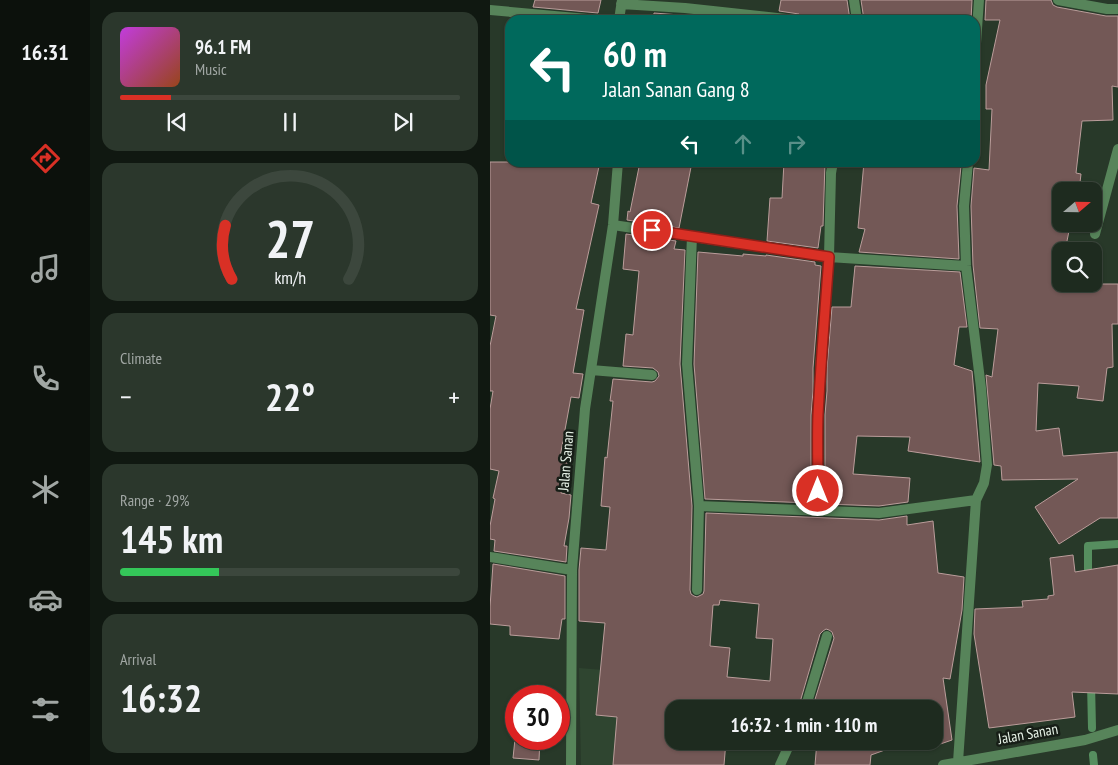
<!DOCTYPE html>
<meta charset="utf-8">
<style>
body{margin:0;font-family:"PT Sans Narrow",sans-serif;background:#2b372c;color:#f1f3f6;height:100vh;display:flex;flex-direction:column;font-size:19px;white-space:nowrap}
*{box-sizing:border-box;margin:0}
p{font-size:16px;color:#a1a7a4}
.icon{flex:none;width:28px;height:28px;fill:none;stroke:currentColor;stroke-width:2;stroke-linecap:round;stroke-linejoin:round}
.map{position:relative;flex:1;overflow:hidden}
.details{display:flex;flex-direction:column;gap:12px;padding:12px;background:#101811;width:400px}
.details>*{flex:none}
.banner{position:absolute;left:15px;top:15px;width:475px;height:152px;border-radius:15px;box-shadow:0 1px 4px #0004,0 0 0 1px #3c473d;background:#00695c;color:#fff;overflow:hidden}
.needle{width:32px;rotate:70deg}
.buttons{position:absolute;left:562px;top:182px;display:grid;gap:10px}
.buttons a{display:grid;place-items:center;width:50px;height:50px;border-radius:10px;background:#1e2b1f;box-shadow:0 1px 4px #0004,0 0 0 1px #3c473d;font-size:25px}
.speed{position:absolute;left:15px;top:685px;display:flex;gap:10px;font-size:25px;font-weight:700;text-align:center}
.speed>*{display:grid;place-content:center;width:65px;height:65px;border-radius:50%;background:#1e2b1f;box-shadow:0 1px 4px #0004,0 0 0 1px #3c473d;line-height:1}
.speed .limit{border:8px solid #d22;background:#fff;color:#111}
.pin{position:absolute;display:grid;place-items:center;width:42px;height:42px;color:#fff;margin:-21px;border:2px solid #fff;border-radius:50%;box-shadow:0 1px 5px #0007}
.me{position:absolute;width:55px;margin:-28px;rotate:0deg;stroke-linejoin:round;filter:drop-shadow(0 0 4px #0008)}
.turn{display:flex;align-items:center;gap:18px;height:105px;padding:0 15px;font-size:22px}
.turn .icon{width:65px;height:65px;stroke-width:2.5}
.turn b{display:block;font-size:35px;line-height:42px}
.lanes{display:flex;align-items:center;height:48px;padding:0 15px;background:#0003;justify-content:center;gap:25px;direction:ltr}
.lanes .off{opacity:.35}
.big{font-size:38px;font-weight:700;line-height:1.1}
.details .tile{flex:1;display:flex;flex-direction:column;justify-content:center;gap:8px;min-width:0;padding:0 18px;border-radius:15px;background:#2b372c}
.details .dial{align-items:center;gap:0}
.dial svg{height:130px;overflow:visible;fill:none;stroke:#3c473d;stroke-width:7;stroke-linecap:round;text-anchor:middle}
.dial text{fill:#f1f3f6;stroke:none}
.song{display:flex;align-items:center;gap:15px}
.cover{width:60px;height:60px;border-radius:8px;background:linear-gradient(135deg,hsl(290 70% 55%),hsl(20 70% 35%))}
.played{height:5px;border-radius:2px;background:linear-gradient(90deg,#d93025 15%,#3c473d 15%)}
.keys{display:flex;justify-content:space-around;direction:ltr}
.heat{display:flex;justify-content:space-between;align-items:center;font-size:28px;direction:ltr}
.charge{height:8px;border-radius:4px;background:linear-gradient(90deg,#34c759 29%,#3c473d 0)}
.trip{position:absolute;left:175px;top:700px;width:278px;height:50px;border-radius:15px;background:#1e2b1f;box-shadow:0 1px 4px #0004,0 0 0 1px #3c473d;font-weight:700;line-height:50px;text-align:center}
main{display:flex;flex:1;min-height:0}
.tabs{display:flex;flex-direction:column;width:90px;justify-content:space-around;align-items:center;background:#0c110c;color:#a1a7a4}
.tabs .icon{width:35px;height:35px}
.tabs .current{color:#d93025}
.tabs b{font-size:22px;color:#f1f3f6}
.map>svg:first-child{display:block}
</style>
<main>
<nav class="tabs">
<b>16:31</b>
<svg class="icon current" aria-label="directions" viewBox="0 0 24 24"><path d="M12 3l9 9-9 9-9-9zM9 14v-3h6M13 9l2 2-2 2"/></svg>
<svg class="icon" aria-label="music" viewBox="0 0 24 24"><path d="M9 18V5l10-2v13"/><circle cx="6" cy="18" r="3"/><circle cx="16" cy="16" r="3"/></svg>
<svg class="icon" aria-label="phone" viewBox="0 0 24 24"><path d="M5 4h4l2 5-3 2q2 4 5 5l2-3 5 2v4C11 20 4 13 5 4z"/></svg>
<svg class="icon" aria-label="climate" viewBox="0 0 24 24"><path d="M12 3v18M4 7l16 10M4 17L20 7"/></svg>
<svg class="icon" aria-label="car" viewBox="0 0 24 24"><path d="M5 17H2v-5l4-1 3-4h7l3 4 3 1v5h-3M9 17h6M6 11h13"/><circle cx="7" cy="17" r="2"/><circle cx="17" cy="17" r="2"/></svg>
<svg class="icon" aria-label="filters" viewBox="0 0 24 24"><path d="M4 7h16M4 17h16"/><circle cx="9" cy="7" r="2"/><circle cx="15" cy="17" r="2"/></svg>
</nav>
<section class="details">
<div class="tile">
<div class="song"><i class="cover"></i><div><b>96.1 FM</b><p>Music</p></div></div>
<div class="played"></div>
<div class="keys"><svg class="icon" aria-label="previous" viewBox="0 0 24 24"><path d="M18 5L8 12l10 7zM5 5v14"/></svg><svg class="icon" aria-label="pause" viewBox="0 0 24 24"><path d="M8 5v14M16 5v14"/></svg><svg class="icon" aria-label="next" viewBox="0 0 24 24"><path d="M6 5l10 7-10 7zM19 5v14"/></svg></div>
</div>
<div class="tile dial"><svg viewBox="0 0 100 80">
<path d="M14 69A42 42 0 1 1 86 69"/>
<path d="M14 69A42 42 0 0 1 10 36" stroke="#d93025"/>
<text x="50" y="56" font-size="32" font-weight="700">27</text>
<text x="50" y="72" font-size="11">km/h</text>
</svg></div>
<div class="tile"><p>Climate</p>
<div class="heat"><a>−</a><b class="big">22°</b><a>+</a></div>
</div>
<div class="tile"><p>Range · 29%</p><b class="big">145 km</b><div class="charge"></div></div>
<div class="tile"><p>Arrival</p><b class="big">16:32</b></div>
</section>
<div class="map">
<svg width="628" height="765" viewBox="0 0 628 765">
<rect width="100%" height="100%" fill="#283929"/>
<!-- built -->
<path fill="#2f4530" d="M89,668L237,680L184,709V741L233,765H91Z"/>
<g fill="none" stroke-linecap="round" stroke-linejoin="round">
<!-- stream -->
<path stroke="#568e5f" stroke-width="8" d="M598,579V546L628,544
M601,683L602,728
M603,755L604,765"/>
</g>
<!-- building -->
<path fill="#735856" stroke="#bb9d9b" fill-rule="evenodd" d="M45,0H111L108,13L43,7Z
M291,0H357L360,20H312L309,14L289,11Z
M371,0H482L481,20H374Z
M496,0H561L563,5L567,7L616,16H628V87L622,86L623,120L592,121L586,173L591,174L589,191H571V224H584V226H580L575,251H571V269L568,284H628V324H622L623,367L617,368L613,401L587,398L589,386L548,383L546,431L569,428L573,456L628,452V518H610L569,544L545,507L588,479L512,480L511,466L504,465L496,375L502,377L508,329L490,328L483,265L481,206L484,168L499,170L502,109H496V85L510,20H495Z
M164,13L190,15L188,20H163Z
M0,162H110L101,203L109,205L86,309L94,310L83,373L93,374L89,398L81,397L70,457L78,458L71,493L81,495L79,518L74,546H77L76,562L4,551L5,540L0,539V526L5,499L3,498L9,471L0,469V409L3,391H0V346L6,316L0,315Z
M150,162H202L189,228L137,220L138,211L140,212Z
M294,162H335L333,226H331L328,248L277,241L280,198H292Z
M374,162H433L471,166L467,206L469,259L369,252L375,229L368,228Z
M136,234L186,241L184,249L195,250L190,364L202,506L200,590L201,594L204,596L207,597L213,594L214,591L216,513L389,520L417,516V525L443,521L448,573L474,577L472,610L460,679L453,678L462,740L433,750L430,741H444V709H322L344,638L342,632L339,630L336,629L333,631L330,634L308,709H184V741H236L234,765H123L127,717L106,715L115,623L89,621V570L91,548L116,550L120,507L111,506L115,457L117,458L123,401H120L123,379L162,382L165,381L169,376L168,372L163,368L133,366L136,334L143,335L149,271L133,269ZM230,600L269,604L266,638L283,639L280,681L237,677L240,648L220,646L223,605H229Z
M208,252L253,256V254L276,256V255L325,262V265L331,266L323,368V391L321,415V503L215,499L204,364Z
M365,266L470,272L477,327H469L464,365L482,371L490,462L418,451L420,437L367,436L363,474L420,478L418,502L389,506L335,504V415L337,391V368L342,307H361Z
M583,555L585,572L628,565V694L582,692L585,717L499,728L484,634L485,609L533,607L532,601L558,599V596L564,595L560,558Z
M3,564L75,576V619H72L69,639L20,635V626L0,624V607Z
M25,739H50L49,760L23,758Z
M327,741H420L381,755L380,765H325Z"/>
<g fill="none" stroke-linecap="round" stroke-linejoin="round">
<!-- minor -->
<path stroke="#57845a" stroke-width="10" d="M364,0L367,20
M568,0L617,9H628
M131,4L195,8L305,20
M0,10L108,20
M129,20L132,0
M485,58L489,0
M123,225L339,257L476,266
M605,234L628,149
M202,236L197,364L209,506L207,590
M101,370L162,375
M209,506L389,513L486,500
M328,510V415L330,391V368L339,257L341,173L343,162
M0,557L82,570
M315,709L337,636
M468,762L486,500L494,483L497,465L491,388L476,266L474,206L478,162
M81,765L82,570L95,409L123,225L128,162
M290,765L301,741
M453,765L595,740L628,730"/>
</g>
<g fill="none" stroke-linecap="round" stroke-linejoin="round">
<!-- route casing -->
<g stroke="#8d1f18" stroke-width="12">
<path id="route" d="M162,230L339,257C335,309 331,362 328,414C327,440 328,466 328,491"/>
</g>
<!-- route -->
<use href="#route" stroke="#d93025" stroke-width="9"/>
</g>
<g text-anchor="middle" stroke-width="5" stroke-linejoin="round" paint-order="stroke">
<!-- street labels -->
<g font-size="15" fill="#e6f1e6" stroke="#171e17">
<text transform="translate(76 461) rotate(-85)" y="5">Jalan Sanan</text>
<text transform="translate(538 734) rotate(-10)" y="5">Jalan Sanan</text>
</g>
</g>
</svg>
<div class="buttons">
<a><svg class="needle" viewBox="-14 -14 28 28"><path d="M0-13l5 13h-10z" fill="#e53935"/><path d="M0 13l5-13h-10z" fill="#a1a7a4"/></svg></a>
<a><svg class="icon" aria-label="search" viewBox="0 0 24 24"><circle cx="10" cy="10" r="6"/><path d="M15 15l6 6"/></svg></a>
</div>
<div class="speed"><div class="limit">30</div></div>
<div class="pin" style="left:162px;top:230px;background:#d93025"><svg class="icon" aria-label="arrive" viewBox="0 0 24 24"><path d="M6 21V4h12l-3 4 3 4H6"/></svg></div>
<svg class="me" style="left:328px;top:491px" viewBox="-20 -20 40 40"><circle r="17" fill="#d93025" stroke="#fff" stroke-width="3"/><path d="M0-11L8 9 0 5-8 9z" fill="#fff"/></svg>
<div class="trip">16:32 · 1 min · 110 m</div>
<div class="banner">
<div class="turn"><svg class="icon" aria-label="left" viewBox="0 0 24 24"><path d="M17 20v-9H6M10 6l-5 5 5 5"/></svg><div><b>60 m</b>Jalan Sanan Gang 8</div></div>
<div class="lanes"><svg class="icon" aria-label="left" viewBox="0 0 24 24"><path d="M17 20v-9H6M10 6l-5 5 5 5"/></svg><svg class="icon off" aria-label="ahead" viewBox="0 0 24 24"><path d="M12 20V5M6 11l6-6 6 6"/></svg><svg class="icon off" aria-label="right" viewBox="0 0 24 24"><path d="M7 20v-9h11M14 6l5 5-5 5"/></svg></div>
</div>
</div>
</main>
